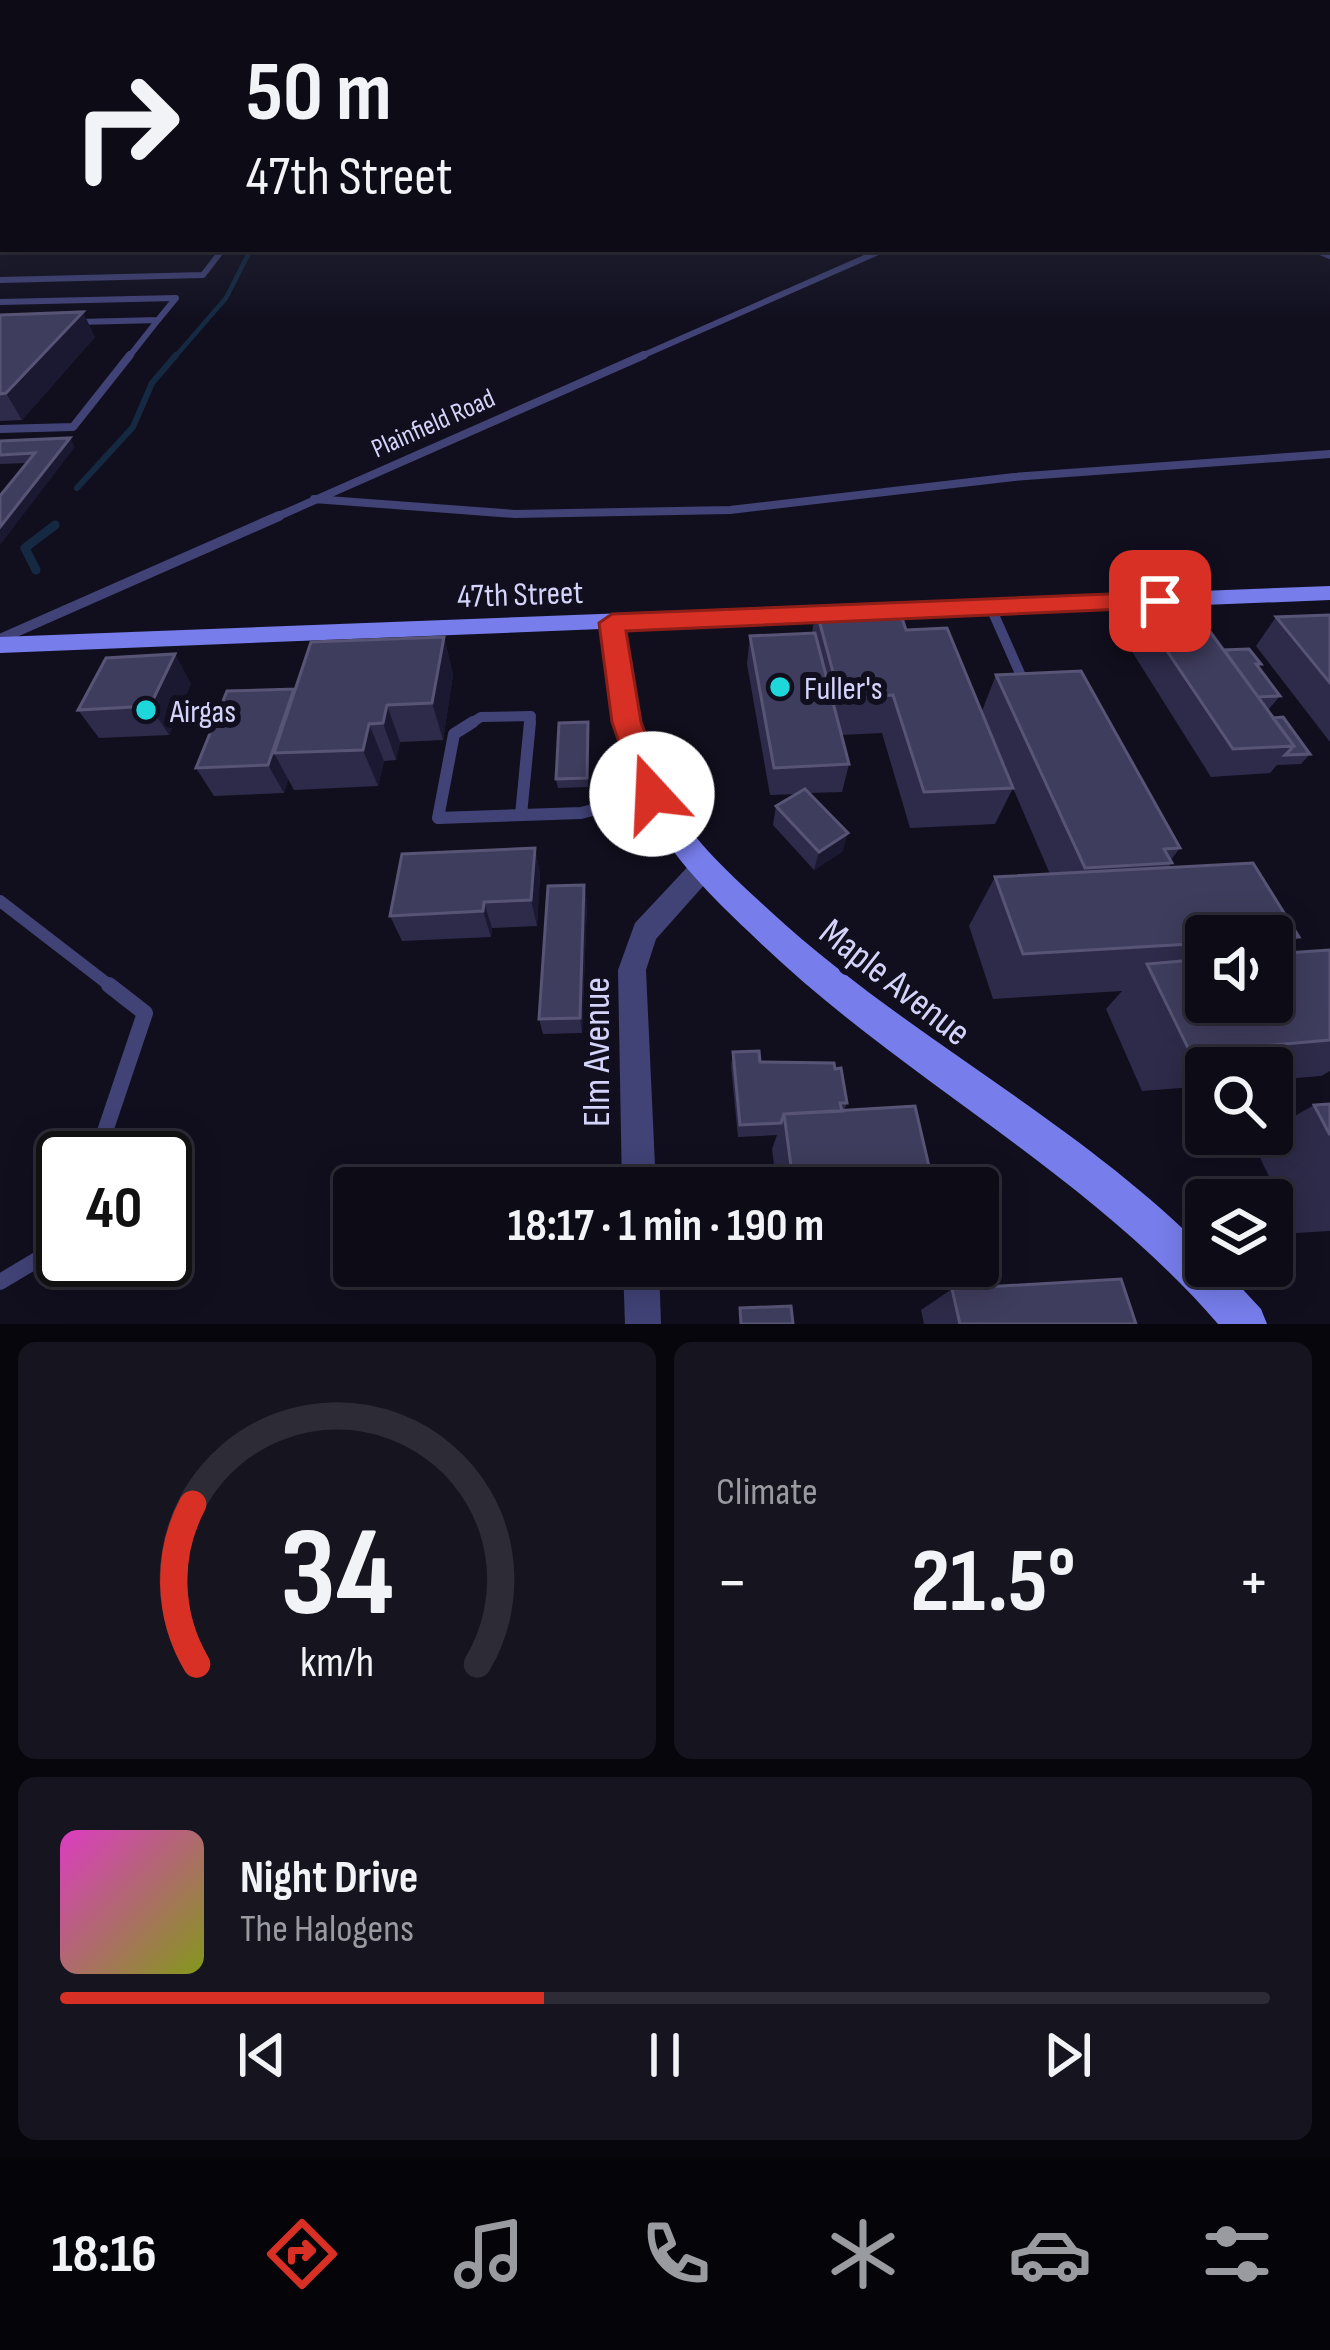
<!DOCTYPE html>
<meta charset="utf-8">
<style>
body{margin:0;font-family:"Sofia Sans Condensed",sans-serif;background:#16141f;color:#f1f3f6;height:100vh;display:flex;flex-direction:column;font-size:45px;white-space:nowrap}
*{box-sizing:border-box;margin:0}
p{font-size:39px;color:#9a9ba1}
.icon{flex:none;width:66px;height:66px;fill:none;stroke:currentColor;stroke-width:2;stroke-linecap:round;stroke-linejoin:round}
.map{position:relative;height:1324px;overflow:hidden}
.details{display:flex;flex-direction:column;gap:18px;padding:18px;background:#07060c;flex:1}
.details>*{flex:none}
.top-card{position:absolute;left:0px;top:0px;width:1332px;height:252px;box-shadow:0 6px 30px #0003,0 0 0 3px #2d2b35;background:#0d0b16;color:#f1f3f6;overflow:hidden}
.tools{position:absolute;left:1185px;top:915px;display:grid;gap:24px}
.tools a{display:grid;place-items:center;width:108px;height:108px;border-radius:12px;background:#0d0b16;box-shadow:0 6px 30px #0003,0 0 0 3px #2d2b35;font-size:60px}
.speed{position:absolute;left:36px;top:1131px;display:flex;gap:24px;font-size:60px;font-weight:700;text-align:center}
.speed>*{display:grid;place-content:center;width:156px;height:156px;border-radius:50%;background:#0d0b16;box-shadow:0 6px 30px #0003,0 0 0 3px #2d2b35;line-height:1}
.speed .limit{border:6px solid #111;border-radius:18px;background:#fff;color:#111}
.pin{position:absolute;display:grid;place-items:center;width:102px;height:102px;color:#fff;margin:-51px;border-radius:24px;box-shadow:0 6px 18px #0006}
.me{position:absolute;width:132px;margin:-66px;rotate:340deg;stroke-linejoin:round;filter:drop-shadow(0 0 9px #0008)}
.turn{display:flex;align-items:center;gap:42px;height:252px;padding:0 48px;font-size:54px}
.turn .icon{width:156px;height:156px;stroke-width:2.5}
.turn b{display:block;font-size:84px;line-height:102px}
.big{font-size:90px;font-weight:700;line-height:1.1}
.details .tile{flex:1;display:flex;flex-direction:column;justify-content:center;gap:18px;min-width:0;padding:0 42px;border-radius:18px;background:#16141f}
.details .dial{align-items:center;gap:0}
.dial svg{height:312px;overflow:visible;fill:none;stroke:#2d2b35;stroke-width:7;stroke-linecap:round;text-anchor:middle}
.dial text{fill:#f1f3f6;stroke:none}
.song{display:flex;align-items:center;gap:36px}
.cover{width:144px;height:144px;border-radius:18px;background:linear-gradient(135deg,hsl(310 70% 55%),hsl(70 70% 35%))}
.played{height:12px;border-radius:6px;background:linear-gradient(90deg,#d93025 40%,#2d2b35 40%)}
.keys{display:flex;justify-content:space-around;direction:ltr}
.heat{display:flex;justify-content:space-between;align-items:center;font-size:66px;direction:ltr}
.details .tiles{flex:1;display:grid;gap:18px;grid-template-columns:1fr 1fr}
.tile:last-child{grid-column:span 2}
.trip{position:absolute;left:333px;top:1167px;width:666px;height:120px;border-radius:12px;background:#0d0b16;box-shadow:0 6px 30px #0003,0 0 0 3px #2d2b35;font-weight:700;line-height:120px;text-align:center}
.menu{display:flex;height:192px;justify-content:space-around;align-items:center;background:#050409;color:#9a9ba1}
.menu .icon{width:84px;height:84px}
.menu .on{color:#d93025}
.menu b{font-size:54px;color:#f1f3f6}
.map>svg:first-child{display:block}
</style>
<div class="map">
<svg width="1330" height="1324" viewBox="0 0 1330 1324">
<rect width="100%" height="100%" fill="#110f1e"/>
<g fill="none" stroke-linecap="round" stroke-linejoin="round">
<!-- stream-far2 -->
<path stroke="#152a42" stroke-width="4.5" d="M174,358L226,298L251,249"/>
<!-- stream-far1 -->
<path stroke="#152a42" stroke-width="6" d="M77,488L133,427L152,383L176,355"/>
<!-- stream -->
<path stroke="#152a42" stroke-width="9" d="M36,570L25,548L55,525"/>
<!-- lane-far4 -->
<path stroke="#414377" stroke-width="6" d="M1312,249L1330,256
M0,280L203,275L223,249
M0,302L176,298L158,320L79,322
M128,358L158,320
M637,358L885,249"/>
<!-- lane-far3 -->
<path stroke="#414377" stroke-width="8" d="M0,429L73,427L130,355
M314,499L515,514L730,510L1014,477L1330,454
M272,519L644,355"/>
<!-- lane-far2 -->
<path stroke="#414377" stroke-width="10" d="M991,608L1026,687
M0,639L279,516
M468,725L481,717L531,716L530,725"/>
<!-- lane-far1 -->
<path stroke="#414377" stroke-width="12" d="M473,722L454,734L438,818L581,813L651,795
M521,815L530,722
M0,901L113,988"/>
<!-- lane -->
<path stroke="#414377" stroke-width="16" d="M96,1158L145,1013L109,985
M0,1282L40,1258L63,1231"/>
<!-- street -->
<path fill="#414377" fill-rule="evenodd" d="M704,856L713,859L717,867L713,875L656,939L646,970L656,1188H622L618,970L635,923L695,859Z
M623,1266H659L661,1324H625Z"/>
<!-- secondary -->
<path fill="#777eec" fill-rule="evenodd" d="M1330,586V600L624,628C632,682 639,738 663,787C686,835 730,874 769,910C905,1036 1075,1119 1206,1251V1266H1221L1261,1309L1267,1324H1218C1083,1168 895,1076 749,932C712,897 674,859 649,814C617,757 609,693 601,629L0,653V637Z"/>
</g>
<!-- wall -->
<path fill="#2e2b4a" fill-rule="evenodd" d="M0,141H3V249H40L0,250Z
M0,315L95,337L22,420L0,421Z
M0,441L75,447L27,463L0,464Z
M816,609L906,630L982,711L996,675L1180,848L1170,861L1172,863L1168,867L1299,937L1279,954L1330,950V1071L1321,1076L1272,1080V1068H1206V1086L1142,1091L1106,1009L1122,991L993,999L969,926L995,877L1050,874L1013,788L995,824L910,828L882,733L841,735L849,764L842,792L809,793L843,851L814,870L773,825L776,806L797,794L770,795L747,664L750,636L812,633ZM1206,936H1272V1002H1206Z
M1330,615V742L1256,646L1276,617Z
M1147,621L1261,664L1258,667L1280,696L1268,710L1310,754L1301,764L1277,765L1270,773L1211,777L1131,650Z
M444,637L453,675L443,740L400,742L396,760L384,761L378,786L294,790L288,779L284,793L214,796L196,768L294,689Z
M191,683L169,735L99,738L78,710Z
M589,731L588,787L558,788L556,779Z
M535,848L540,874L537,926L492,928L491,937L402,941L390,916Z
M584,885L587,902L582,1033L543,1034L539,1019Z
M733,1052L760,1062L847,1103L844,1110L934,1188H777L772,1149L777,1135L738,1137L731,1066Z
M1330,1104V1231L1296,1233L1252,1141L1264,1134H1272V1129L1314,1105Z
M440,1266H523L522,1281L447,1287L439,1279Z
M952,1289L1136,1324H924L921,1310Z"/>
<!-- shaded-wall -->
<path fill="#1b1831" d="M83,312L95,337L22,420L6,393Z
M70,438L75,447L0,545V527Z
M444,637L453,675L443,740L432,703Z
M175,654L191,683L169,735L150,706Z
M294,689L274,753L288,779L284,793L268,765Z
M387,705L400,742L396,760L383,723Z
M369,724L384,761L378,786L363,750Z
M848,833L843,851L814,870L819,852Z
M535,848L540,874L537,926L531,900Z
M584,885L587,902L582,1033L580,1018Z
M484,902L492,928L491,937L483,911Z
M516,1266H523L522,1281L516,1273Z"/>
<!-- building -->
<path fill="#3f3d5d" stroke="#575475" stroke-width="3" d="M0,141H3V220H0Z
M83,312L6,393L0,394V315Z
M70,438L0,527V496L35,453L0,455V441Z
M898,606L906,630L947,628L1013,788L924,792L893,695L840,698L816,609Z
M1330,615V683L1276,617Z
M1200,618L1294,746L1233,749L1147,621Z
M815,633L849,764L774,768L750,636Z
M444,637L432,703L387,705L383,723L369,724L363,750L274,753L311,642Z
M1249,649L1261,664H1256L1280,696L1258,697L1224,650Z
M175,654L150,706L78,710L106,658Z
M1081,671L1180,848L1164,849L1172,863L1085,868L996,675Z
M294,689L268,765L196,768L227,691Z
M1283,717L1310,754L1285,755L1294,746L1273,718Z
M588,722L587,778L556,779L559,723Z
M805,789L848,833L819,852L776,806Z
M535,848L531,900L484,902L483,911L390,916L402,854Z
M1253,863L1299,937L1272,939V936H1206V943L1023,954L995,877Z
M584,885L580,1018L539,1019L548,886Z
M1330,950V1040L1190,1052L1147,964L1206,959V1002H1272V954Z
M759,1051L760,1062L834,1063L835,1069L841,1068L847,1103H840L842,1111L784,1114L781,1123L740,1125L733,1052Z
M1330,1104V1135L1314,1105Z
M915,1106L934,1188H794L784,1114Z
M440,1266H516V1273L439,1279Z
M1121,1279L1136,1324H960L952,1289Z
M791,1306L793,1324H741L740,1308Z"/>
<!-- sky -->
<linearGradient id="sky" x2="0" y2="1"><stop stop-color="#090810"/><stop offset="0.42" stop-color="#32374c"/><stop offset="1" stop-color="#32374c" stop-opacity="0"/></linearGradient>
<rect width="1330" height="318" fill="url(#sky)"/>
<!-- route -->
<path fill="#d93025" stroke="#8d1f18" stroke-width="3" d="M1160,592L1169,595L1173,601L1169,607L626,631L641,722L668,794L663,804L652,807L641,804L637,794L612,722L599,623L612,614Z"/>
<!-- markers -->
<g fill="#1ed7da" stroke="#110f1e" stroke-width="4.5">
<circle cx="780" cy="687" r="12"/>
<circle cx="146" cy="710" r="12"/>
</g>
<g text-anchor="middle" stroke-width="12" stroke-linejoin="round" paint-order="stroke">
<!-- far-street labels -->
<g font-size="27" fill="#d4d3f9" stroke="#110f1e">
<text transform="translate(433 423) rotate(-24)" y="9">Plainfield Road</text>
</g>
<!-- street labels -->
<g font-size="33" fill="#d4d3f9" stroke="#110f1e">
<text transform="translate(520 593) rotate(-2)" y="12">47th Street</text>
</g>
<!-- poi labels -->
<g font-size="33" fill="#d4d3f9" stroke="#110f1e" text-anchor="start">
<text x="804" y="699">Fuller's</text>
<text x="170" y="722">Airgas</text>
</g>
<!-- near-street labels -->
<g font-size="39" fill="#d4d3f9" stroke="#110f1e">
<text transform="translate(896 981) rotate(38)" y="14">Maple Avenue</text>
<text transform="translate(595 1052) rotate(-90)" y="14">Elm Avenue</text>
</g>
</g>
</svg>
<div class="tools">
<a><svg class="icon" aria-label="sound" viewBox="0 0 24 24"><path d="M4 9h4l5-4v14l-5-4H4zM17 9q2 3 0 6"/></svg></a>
<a><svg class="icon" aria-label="search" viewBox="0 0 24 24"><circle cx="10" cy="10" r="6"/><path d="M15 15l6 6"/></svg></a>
<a><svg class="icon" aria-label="layers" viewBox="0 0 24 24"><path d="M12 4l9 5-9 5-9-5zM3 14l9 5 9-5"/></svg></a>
</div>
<div class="speed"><div class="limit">40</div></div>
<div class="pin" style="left:1160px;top:601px;background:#d93025"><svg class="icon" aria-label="arrive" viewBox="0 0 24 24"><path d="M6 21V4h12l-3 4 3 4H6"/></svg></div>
<svg class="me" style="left:652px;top:794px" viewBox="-20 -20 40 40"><circle r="19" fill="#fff"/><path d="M0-13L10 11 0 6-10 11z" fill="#d93025"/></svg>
<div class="trip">18:17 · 1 min · 190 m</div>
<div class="top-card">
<div class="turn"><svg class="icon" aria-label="right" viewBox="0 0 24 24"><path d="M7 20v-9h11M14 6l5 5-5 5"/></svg><div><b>50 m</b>47th Street</div></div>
</div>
</div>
<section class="details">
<div class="tiles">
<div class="tile dial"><svg viewBox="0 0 100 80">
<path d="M14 69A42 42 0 1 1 86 69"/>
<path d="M14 69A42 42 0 0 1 13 28" stroke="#d93025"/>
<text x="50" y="56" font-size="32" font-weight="700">34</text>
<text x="50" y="72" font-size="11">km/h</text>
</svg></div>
<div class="tile"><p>Climate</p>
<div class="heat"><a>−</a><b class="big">21.5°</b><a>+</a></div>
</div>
<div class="tile">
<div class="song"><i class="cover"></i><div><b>Night Drive</b><p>The Halogens</p></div></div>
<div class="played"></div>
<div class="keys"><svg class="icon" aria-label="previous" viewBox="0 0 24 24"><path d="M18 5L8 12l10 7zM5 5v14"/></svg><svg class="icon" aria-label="pause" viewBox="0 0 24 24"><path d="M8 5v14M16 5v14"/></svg><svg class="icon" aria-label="next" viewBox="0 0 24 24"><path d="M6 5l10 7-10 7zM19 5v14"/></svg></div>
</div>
</div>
</section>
<nav class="menu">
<b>18:16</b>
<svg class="icon on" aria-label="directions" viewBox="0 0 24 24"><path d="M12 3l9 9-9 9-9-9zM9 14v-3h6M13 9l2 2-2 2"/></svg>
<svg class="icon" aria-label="music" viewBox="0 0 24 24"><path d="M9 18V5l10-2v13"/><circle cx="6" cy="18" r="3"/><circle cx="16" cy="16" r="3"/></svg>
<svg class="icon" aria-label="phone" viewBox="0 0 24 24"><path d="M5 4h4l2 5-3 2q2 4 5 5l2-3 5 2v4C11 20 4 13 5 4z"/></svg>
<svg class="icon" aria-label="climate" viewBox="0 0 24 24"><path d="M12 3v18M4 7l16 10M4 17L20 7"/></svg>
<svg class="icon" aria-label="car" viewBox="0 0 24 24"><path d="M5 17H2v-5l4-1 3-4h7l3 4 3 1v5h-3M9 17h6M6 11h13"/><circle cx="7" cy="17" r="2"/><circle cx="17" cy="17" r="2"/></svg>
<svg class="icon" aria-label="filters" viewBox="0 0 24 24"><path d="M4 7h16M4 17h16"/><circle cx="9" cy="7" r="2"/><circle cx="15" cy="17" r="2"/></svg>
</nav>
